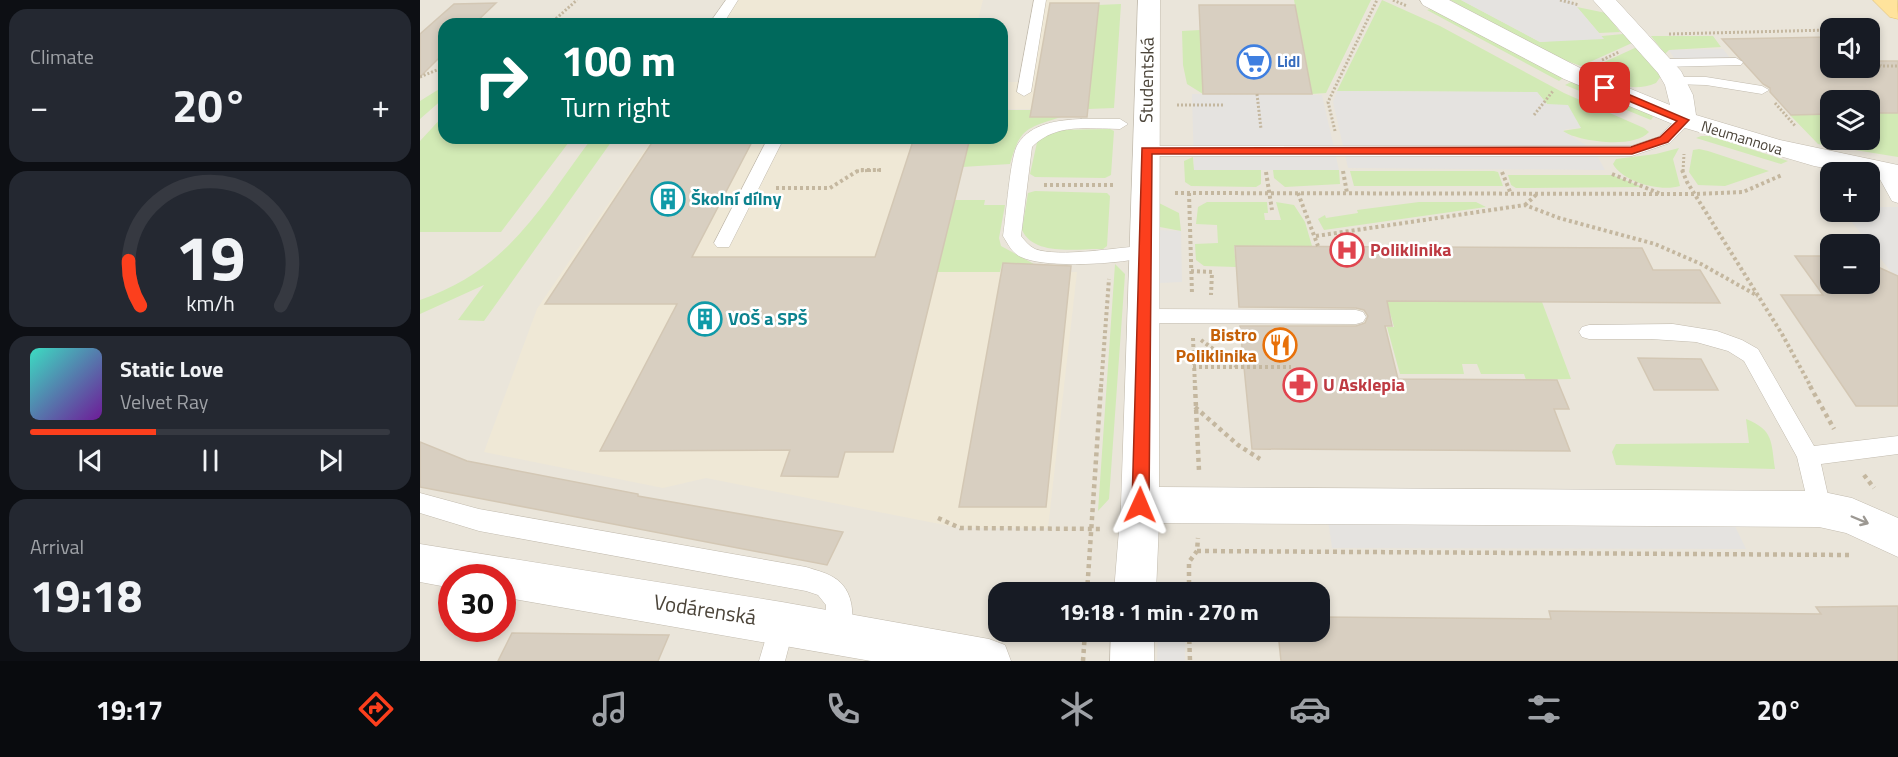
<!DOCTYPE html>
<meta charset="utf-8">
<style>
body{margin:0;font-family:"Titillium Web",sans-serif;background:#242831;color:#f1f3f6;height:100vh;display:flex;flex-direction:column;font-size:22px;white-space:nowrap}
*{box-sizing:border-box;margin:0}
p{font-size:20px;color:#9ea1a6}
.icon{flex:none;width:33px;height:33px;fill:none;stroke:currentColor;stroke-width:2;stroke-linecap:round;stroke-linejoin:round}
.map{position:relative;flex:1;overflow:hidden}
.details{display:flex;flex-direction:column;gap:9px;padding:9px;background:#0d0f14;width:420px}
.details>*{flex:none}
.hud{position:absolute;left:18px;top:18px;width:570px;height:126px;border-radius:18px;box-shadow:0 3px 9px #0003;background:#00695c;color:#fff;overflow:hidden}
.fabs{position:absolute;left:1400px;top:18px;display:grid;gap:12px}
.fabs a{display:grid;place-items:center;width:60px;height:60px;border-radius:12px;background:#171b24;box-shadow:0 3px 9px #0003;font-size:30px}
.speed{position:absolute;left:18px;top:564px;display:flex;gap:12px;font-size:30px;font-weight:700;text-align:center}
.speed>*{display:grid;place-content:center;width:78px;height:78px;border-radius:50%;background:#171b24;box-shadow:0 3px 9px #0003;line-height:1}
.speed .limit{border:9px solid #d22;background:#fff;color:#111}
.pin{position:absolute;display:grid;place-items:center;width:51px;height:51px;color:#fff;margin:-26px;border-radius:12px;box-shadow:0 3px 9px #0006}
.me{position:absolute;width:66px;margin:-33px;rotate:1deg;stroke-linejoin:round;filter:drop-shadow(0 0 4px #0008)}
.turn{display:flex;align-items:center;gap:21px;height:126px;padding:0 24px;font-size:27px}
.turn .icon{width:78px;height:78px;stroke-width:2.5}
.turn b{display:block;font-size:42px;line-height:51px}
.big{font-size:45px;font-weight:700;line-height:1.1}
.details .tile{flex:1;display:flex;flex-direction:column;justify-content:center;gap:9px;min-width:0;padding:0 21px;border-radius:18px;background:#242831}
.details .dial{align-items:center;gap:0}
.dial svg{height:156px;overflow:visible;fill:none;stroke:#363941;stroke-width:7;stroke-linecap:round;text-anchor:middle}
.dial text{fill:#f1f3f6;stroke:none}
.song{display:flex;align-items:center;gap:18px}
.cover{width:72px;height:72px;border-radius:9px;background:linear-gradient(135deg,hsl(170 70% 55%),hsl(280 70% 35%))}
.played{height:6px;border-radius:3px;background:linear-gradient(90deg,#fc3f1d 35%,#363941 35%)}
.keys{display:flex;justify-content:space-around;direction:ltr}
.heat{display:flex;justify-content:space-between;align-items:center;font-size:33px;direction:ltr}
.trip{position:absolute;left:568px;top:582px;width:342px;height:60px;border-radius:18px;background:#171b24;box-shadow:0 3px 9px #0003;font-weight:700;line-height:60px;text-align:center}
.menu{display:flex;height:96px;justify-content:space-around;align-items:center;background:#090b0e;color:#9ea1a6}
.menu .icon{width:42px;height:42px}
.menu .on{color:#fc3f1d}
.menu b{font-size:27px;color:#f1f3f6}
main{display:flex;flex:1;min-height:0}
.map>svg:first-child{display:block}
</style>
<main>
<section class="details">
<div class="tile"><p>Climate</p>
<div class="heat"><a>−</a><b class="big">20°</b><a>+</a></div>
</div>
<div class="tile dial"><svg viewBox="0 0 100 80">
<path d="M14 69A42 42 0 1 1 86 69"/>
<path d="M14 69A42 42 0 0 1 8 46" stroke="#fc3f1d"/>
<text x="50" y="56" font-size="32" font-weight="700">19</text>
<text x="50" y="72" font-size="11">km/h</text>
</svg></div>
<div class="tile">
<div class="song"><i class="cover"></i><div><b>Static Love</b><p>Velvet Ray</p></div></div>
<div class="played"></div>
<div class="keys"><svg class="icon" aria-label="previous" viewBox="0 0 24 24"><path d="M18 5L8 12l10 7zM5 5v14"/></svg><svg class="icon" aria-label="pause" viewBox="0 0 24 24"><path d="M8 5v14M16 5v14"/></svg><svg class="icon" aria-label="next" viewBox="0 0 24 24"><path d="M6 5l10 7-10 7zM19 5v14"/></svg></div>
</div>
<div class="tile"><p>Arrival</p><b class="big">19:18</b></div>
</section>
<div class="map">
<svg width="1478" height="661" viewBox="0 0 1478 661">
<rect width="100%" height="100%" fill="#f6f3ec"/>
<!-- residential -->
<path fill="#eae5da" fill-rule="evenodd" d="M0,0H1478V661H0ZM24,24H582V138H24ZM1410,28H1449V68H1410ZM1410,100H1449V140H1410ZM1410,172H1449V212H1410ZM1410,244H1449V284H1410ZM32,578H82V628H32ZM579,592H900V632H579Z"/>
<!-- education -->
<path fill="#efe8d6" d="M312,0H563L557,24H296Z
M623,0H679L668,109H582V82H606Z
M233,138H549L515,272H657L628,528H540L286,478L243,488L64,452L117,309Z"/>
<!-- green -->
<path fill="#d2eab5" d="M874,0H951L906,93L892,94Z
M962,0L1020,26L1144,93L1224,128L1229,132C1214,149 1160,142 1142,131L1161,128L1127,104L1117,92L917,91Z
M1030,0H1041L1120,42L1203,34L1212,43L1161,66L1133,56Z
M701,4L694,108L668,109L678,5Z
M1157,7L1186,13L1200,32L1179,33Z
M1014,8L1143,78L1139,81L1007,10Z
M780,30L783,94L767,84L763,65L762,31Z
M1231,36H1293L1301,47L1249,50L1245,54Z
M1217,47L1241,76L1236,83C1212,93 1192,83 1171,73L1169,69Z
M1151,82L1231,114L1233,117L1231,120L1145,85Z
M24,86V98L0,119V101Z
M582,110H611L610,117H641C608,128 600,127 590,164L542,167L549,138H582Z
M1449,113H1478V157L1398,144L1370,115L1410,114V140H1449Z
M24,115V138H152L81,232H0V141Z
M690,129L694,131L691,175L685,178L615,177L610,174L618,138L638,130Z
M1281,136H1290L1368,161L1361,164L1276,138Z
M172,138H194L64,321L38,320L64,285L0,314V300C89,269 119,209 172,138Z
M1259,148L1253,159L1260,186C1240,192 1203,182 1193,164L1196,159L1236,154Z
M1279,149L1288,151L1349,171L1305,186L1278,185L1269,172L1273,150Z
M773,157L774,170H841V184L836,187L771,186L765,182L764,161Z
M853,170H919L920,184L865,187L854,178Z
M930,171H1074L1078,172L1083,186H934Z
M1088,175H1192L1223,187L1096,188L1091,185Z
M615,191L687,193L690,196L687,246L683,249C659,248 614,257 602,230L608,193Z
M533,200H565L564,205H585L579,238L581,246L614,264H582L580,272H515Z
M737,202L759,213L761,231L740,227Z
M787,202H847L848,213H844L845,220H861L856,202L874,205L885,222L892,246H814L816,267L784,266L776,260L775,244L798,243L797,225L776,224L778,207Z
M999,202H1056L1066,207L904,230L898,219L905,215L906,218L938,213L937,210Z
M695,264L705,274L689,499L678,511Z
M967,302H1122L1151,379L1106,380L1104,374H1061L1057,364H1042L1044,374H980L967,327H974Z
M1326,419C1354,430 1351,442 1355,469L1196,465L1192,452L1196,444L1329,443Z"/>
<!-- parking -->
<path fill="#e5e3e0" d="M1041,0H1151L1184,39L1120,42Z
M1303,49L1310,58H1254L1249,50Z
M917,91L1117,92L1127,104L1148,105L1161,128L1146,129L1143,131L1174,150L1185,170L928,168L913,102Z
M772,94L902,95L919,170H774Z
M1449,207H1478V281L1424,212H1449Z
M738,230L761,231L762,282L739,283Z
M908,520L1313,522L1326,549L912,548Z
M738,632H765V661H737Z"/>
<!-- building -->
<path fill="#d8cfc1" stroke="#d3c7b4" stroke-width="1.5" d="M76,3L54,24H24V53L0,77V34L34,4Z
M630,3H679L667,117H610Z
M779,5H875L892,94H783Z
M1410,37V68H1449V57L1453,61H1478V113H1449V100H1410V114L1371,115L1350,92V88L1343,84L1302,39Z
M235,138H334L272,257H455L494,138H550L473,452H425L418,477L361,476L370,450L180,451L257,304H125Z
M815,246L1222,248L1233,270H1280L1300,303L967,301L972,326H965L978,379L1137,380L1149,409H1134L1150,451L832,449L820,326H936L945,323L948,316L944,310L936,308L819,307Z
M1375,256H1410V284H1449V263L1478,276V406H1436L1361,295H1403Z
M583,263L651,266L626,507H539Z
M1218,358L1281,359L1298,390H1234Z
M0,442L47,461L218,494V496L423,532L407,565L0,487Z
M1478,606V661H861L858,632H900V617L1131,619L1129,611L1401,614L1396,607Z
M92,633L171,634L249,635L238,661H78Z"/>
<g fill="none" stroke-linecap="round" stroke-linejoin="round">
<!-- lane casing -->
<g stroke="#c2bbae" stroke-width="1">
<path id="lane" d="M306,0H318L303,24H289Z
M614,0H626L611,92L604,96L597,92Z
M1316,58L1323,62L1321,65L1242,67L1235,63L1242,59Z
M1257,77H1286L1342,86L1349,90L1342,94L1286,85L1252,84L1250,81L1252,78Z
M1264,115L1272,120L1250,143L1212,156H726L718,151L726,146H1211L1238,137L1259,117Z
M661,119H700L708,124L700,129C669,128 635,123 612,147L601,236C605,241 609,246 615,249C639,258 698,247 725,246L731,248L734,252L731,256C704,264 626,269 601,257C592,253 588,244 583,236C586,218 590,155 598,144C611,123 639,120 661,119Z
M348,138H364L309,247H297L294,243Z
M1464,167L1470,168L1478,182V203L1472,201L1456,172Z
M723,309L936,310L943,312L946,317L943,322L936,324L723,323L716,321L713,316L716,311Z
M1253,324L1297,331L1322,340L1338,349L1394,446L1478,436V454L1401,464L1411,509L1407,516L1399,519L1391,516L1377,457L1324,361L1308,351L1276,342L1231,339H1169L1162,337L1159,332L1162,327L1169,325Z
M0,493L59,509L386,567C395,570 405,572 413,577C435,589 436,620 427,641L418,645L409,641L405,632L406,605L398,595L386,591L59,531L0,513Z
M362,610L371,614L375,623L365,661H339L353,614Z"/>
</g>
<!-- street casing -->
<g stroke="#c2bbae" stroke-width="1">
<path id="street" d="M718,0H740L739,487L1399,491L1432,498L1478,518V557L1426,533L1399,527L739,523L736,592H694L701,505Z
M1000,0H1029L1162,69L1250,105L1245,85L1238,73L1173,0H1196L1261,71L1273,95L1276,115L1360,140L1478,165V183L1449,177V172H1425L1394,166L1255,125L1144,79L1003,5Z
M0,544L362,602L569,639L585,645L591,661H451L82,597V578H32V588L0,582Z
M691,632H734V661H690Z"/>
</g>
<!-- primary casing -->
<g stroke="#e6c16a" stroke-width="1">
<path id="primary" d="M1453,0H1477L1478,19L1470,17Z"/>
</g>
<!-- path-far2 -->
<path stroke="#c4b79f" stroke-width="3" stroke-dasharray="2 2" stroke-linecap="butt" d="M973,0L987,6
M1140,0L1159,5
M130,24L157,0
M1449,30L1460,29
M1249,34L1410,30
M1449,54L1461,66
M1182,60L1199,52
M1459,66H1478
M0,77L24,67
M837,94L841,129
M1355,103L1376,127
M757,105H803
M1114,115L1133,91
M915,131L908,102L957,0
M437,171L461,170
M1263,171L1264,154"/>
<!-- path-far1 -->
<path stroke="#c4b79f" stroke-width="4" stroke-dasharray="3 3" stroke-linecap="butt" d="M1262,170L1267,182L1362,334L1391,387
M923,171L927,193
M846,172L852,210
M1082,172L1091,194
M1192,174L1241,194
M624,185H695
M356,188H410L439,170H461
M755,193L1274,194L1323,192L1362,175
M769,193L772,294
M878,193L898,246
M1105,205L1117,194
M896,236L1105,205L1139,218L1235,244L1281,264L1338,296
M771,271L792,272L791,295
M773,338L775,387
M781,340L816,366
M773,367H871
M681,387L689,279"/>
<!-- path -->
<path stroke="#c4b79f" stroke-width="4.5" stroke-dasharray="4 4" stroke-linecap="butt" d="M775,386L779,471
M1390,386L1414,429
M775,407L818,445L840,459
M1444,475L1454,488
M518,518L540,528L683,529
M777,551L1432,555
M667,592L681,386
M769,592V562L777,551L778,538
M769,632L770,661
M663,661L665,632"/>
<!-- lane -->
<use href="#lane" fill="#fff" fill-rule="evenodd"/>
<!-- street -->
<use href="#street" fill="#fff" fill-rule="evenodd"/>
<!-- primary -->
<use href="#primary" fill="#ffe39c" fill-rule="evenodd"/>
</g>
<!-- one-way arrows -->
<defs><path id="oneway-shaft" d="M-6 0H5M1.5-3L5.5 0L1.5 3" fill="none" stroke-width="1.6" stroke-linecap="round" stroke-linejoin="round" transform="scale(1.5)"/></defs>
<use stroke="#9c9892" href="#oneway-shaft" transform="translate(1440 520) rotate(23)"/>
<!-- route -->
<path fill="#fc3f1d" stroke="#a42913" stroke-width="1.5" d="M1182,86H1189L1269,120L1248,142L1212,154H732L729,505L726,510L720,512L715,510L712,505L722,148L1211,147L1240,137L1257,121L1182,90Z"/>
<!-- icons -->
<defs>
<g id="supermarket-ring" transform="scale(1.725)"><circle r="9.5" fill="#fff" stroke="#3f7fe0" stroke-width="1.5"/><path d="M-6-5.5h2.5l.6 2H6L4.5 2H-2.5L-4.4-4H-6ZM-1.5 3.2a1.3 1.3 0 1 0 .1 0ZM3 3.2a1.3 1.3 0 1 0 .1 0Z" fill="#3f7fe0"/></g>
<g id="building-ring" transform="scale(1.725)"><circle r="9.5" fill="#fff" stroke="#0f9aa8" stroke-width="1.5"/><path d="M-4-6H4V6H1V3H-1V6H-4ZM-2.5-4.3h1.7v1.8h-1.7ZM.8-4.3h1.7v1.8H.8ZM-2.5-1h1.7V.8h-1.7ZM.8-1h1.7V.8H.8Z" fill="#0f9aa8"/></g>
<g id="hospital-ring" transform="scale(1.725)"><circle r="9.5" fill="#fff" stroke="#e0444e" stroke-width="1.5"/><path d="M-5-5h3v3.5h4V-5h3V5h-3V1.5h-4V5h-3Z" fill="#e0444e"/></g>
<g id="restaurant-ring" transform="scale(1.725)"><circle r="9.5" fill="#fff" stroke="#e8710a" stroke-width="1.5"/><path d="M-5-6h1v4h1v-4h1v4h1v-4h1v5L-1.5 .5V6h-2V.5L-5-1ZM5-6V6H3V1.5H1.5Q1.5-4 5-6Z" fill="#e8710a"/></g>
<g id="pharmacy-ring" transform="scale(1.725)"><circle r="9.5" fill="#fff" stroke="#e0444e" stroke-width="1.5"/><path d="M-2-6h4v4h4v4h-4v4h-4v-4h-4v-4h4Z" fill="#e0444e"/></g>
</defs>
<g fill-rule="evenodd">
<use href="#supermarket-ring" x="834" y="62"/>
<use href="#building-ring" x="248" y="199"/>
<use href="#hospital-ring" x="927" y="250"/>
<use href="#building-ring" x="285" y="319"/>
<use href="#restaurant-ring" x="860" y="345"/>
<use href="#pharmacy-ring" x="880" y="385"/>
</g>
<g text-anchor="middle" stroke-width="5" stroke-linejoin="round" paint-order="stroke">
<!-- far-shop labels -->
<g font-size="15" font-weight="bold" fill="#366cbe" stroke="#fff" text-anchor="start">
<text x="857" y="67">Lidl</text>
</g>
<!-- far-street labels -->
<g font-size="15" fill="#4b4439" stroke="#fff">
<text transform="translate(1322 138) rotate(17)" y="5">Neumannova</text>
</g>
<!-- street labels -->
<g font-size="18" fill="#4b4439" stroke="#fff">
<text transform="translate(727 80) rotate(-89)" y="6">Studentská</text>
</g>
<!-- culture labels -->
<g font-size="18" font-weight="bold" fill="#0d838f" stroke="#fff" text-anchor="start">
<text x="271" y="205">Školní dílny</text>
<text x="308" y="325">VOŠ a SPŠ</text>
</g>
<!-- health labels -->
<g font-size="18" font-weight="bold" fill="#be3a42" stroke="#fff" text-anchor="start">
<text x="950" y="256">Poliklinika</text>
<text x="903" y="391">U Asklepia</text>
</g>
<!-- food labels -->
<g font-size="18" font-weight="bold" fill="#c56008" stroke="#fff" text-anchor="end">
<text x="837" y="341">Bistro<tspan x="837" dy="21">Poliklinika</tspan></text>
</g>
<!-- near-street labels -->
<g font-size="21" fill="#4b4439" stroke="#fff">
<text transform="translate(285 610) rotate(9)" y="7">Vodárenská</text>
</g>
</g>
</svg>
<div class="fabs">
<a><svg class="icon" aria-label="sound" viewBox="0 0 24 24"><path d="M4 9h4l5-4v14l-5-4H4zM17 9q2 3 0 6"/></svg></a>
<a><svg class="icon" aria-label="layers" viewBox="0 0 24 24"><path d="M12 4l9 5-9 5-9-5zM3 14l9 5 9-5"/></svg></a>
<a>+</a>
<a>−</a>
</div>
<div class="speed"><div class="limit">30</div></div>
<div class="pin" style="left:1185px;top:88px;background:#d93025"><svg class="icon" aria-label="arrive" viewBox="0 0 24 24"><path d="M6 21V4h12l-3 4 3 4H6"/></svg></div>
<svg class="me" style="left:720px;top:505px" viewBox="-20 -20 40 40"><path d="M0-17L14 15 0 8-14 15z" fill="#fc3f1d" stroke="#fff" stroke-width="4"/></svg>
<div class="trip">19:18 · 1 min · 270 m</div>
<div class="hud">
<div class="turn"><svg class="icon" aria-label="right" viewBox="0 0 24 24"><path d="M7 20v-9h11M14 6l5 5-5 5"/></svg><div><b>100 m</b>Turn right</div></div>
</div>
</div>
</main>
<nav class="menu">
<b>19:17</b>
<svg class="icon on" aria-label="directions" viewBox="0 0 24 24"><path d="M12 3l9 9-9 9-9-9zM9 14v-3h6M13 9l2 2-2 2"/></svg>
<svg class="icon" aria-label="music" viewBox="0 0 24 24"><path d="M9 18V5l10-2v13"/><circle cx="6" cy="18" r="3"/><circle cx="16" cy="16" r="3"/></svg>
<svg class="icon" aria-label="phone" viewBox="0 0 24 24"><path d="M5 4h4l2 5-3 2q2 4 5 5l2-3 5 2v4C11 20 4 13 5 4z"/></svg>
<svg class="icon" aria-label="climate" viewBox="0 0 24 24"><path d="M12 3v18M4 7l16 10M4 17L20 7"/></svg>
<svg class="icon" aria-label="car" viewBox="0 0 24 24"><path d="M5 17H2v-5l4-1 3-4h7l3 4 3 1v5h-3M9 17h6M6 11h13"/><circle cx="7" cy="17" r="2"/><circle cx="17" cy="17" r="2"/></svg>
<svg class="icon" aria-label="filters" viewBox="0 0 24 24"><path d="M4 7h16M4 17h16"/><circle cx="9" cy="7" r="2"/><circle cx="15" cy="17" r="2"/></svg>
<b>20°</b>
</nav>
